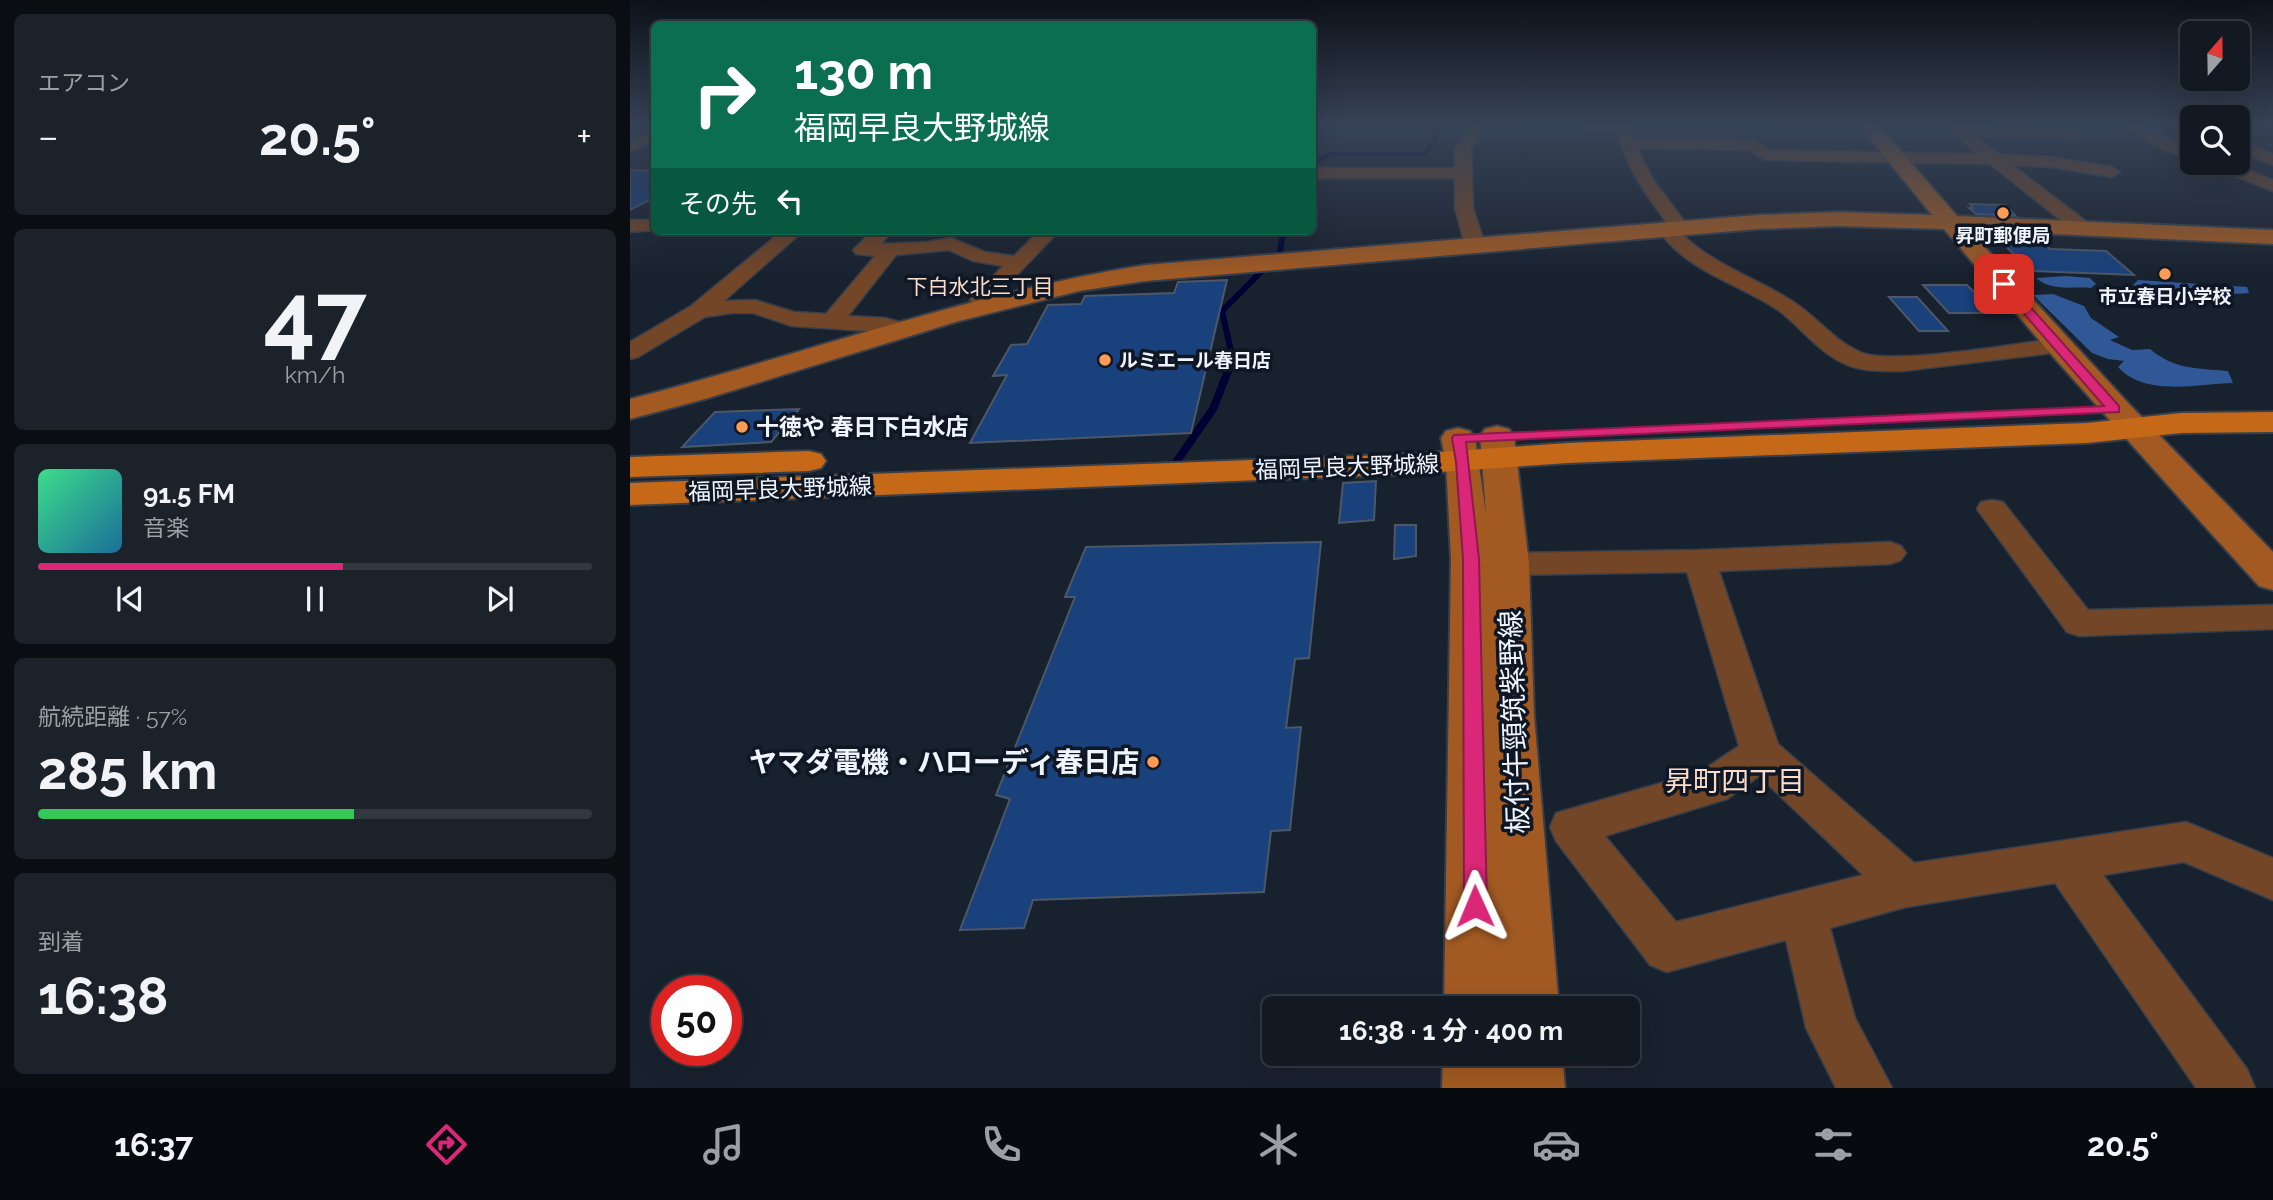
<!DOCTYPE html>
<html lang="ja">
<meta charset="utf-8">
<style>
body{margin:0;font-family:Raleway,"Noto Sans JP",sans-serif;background:#1b222a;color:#f1f3f6;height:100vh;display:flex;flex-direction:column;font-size:26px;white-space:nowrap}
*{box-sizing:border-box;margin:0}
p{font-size:23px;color:#9ca0a5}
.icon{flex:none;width:38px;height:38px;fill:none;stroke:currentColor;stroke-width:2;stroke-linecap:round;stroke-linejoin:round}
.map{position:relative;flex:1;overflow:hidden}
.sheet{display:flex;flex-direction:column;gap:14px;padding:14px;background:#0a0e13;width:630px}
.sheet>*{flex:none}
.banner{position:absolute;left:21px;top:21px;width:665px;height:214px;border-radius:10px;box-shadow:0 7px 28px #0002,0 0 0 2px #313840;background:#0b6e4f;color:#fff;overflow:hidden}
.needle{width:46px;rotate:20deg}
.tools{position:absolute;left:1550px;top:21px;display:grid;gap:14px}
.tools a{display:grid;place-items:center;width:70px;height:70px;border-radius:10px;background:#121922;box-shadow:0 7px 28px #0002,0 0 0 2px #313840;font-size:35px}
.speed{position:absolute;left:21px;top:975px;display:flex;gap:14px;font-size:35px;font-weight:700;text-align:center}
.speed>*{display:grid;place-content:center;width:91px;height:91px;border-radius:50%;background:#121922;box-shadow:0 7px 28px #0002,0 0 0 2px #313840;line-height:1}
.speed .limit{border:10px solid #d22;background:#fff;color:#111}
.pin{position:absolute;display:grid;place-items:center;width:60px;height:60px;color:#fff;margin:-30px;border-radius:14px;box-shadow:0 4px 10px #0006}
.me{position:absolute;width:77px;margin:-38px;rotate:359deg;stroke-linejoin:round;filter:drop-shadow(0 0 5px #0008)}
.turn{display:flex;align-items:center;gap:24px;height:147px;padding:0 28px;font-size:32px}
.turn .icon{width:91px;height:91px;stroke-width:2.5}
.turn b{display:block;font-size:49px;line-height:60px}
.then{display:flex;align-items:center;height:66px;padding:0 28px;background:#0003;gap:14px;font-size:26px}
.big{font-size:52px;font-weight:700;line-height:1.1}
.sheet .widget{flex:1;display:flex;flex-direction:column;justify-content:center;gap:10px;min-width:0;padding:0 24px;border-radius:10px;background:#1b222a}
.sheet .dial{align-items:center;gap:0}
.dial b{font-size:91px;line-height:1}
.song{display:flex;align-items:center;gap:21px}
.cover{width:84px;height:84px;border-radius:10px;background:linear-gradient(135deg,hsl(150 70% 55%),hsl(200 70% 35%))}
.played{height:7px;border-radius:4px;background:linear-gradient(90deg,#db2777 55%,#313840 55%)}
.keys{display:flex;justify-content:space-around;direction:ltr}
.heat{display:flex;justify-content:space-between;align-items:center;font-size:38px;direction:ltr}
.charge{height:10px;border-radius:5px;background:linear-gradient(90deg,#34c759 57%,#313840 0)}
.trip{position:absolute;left:632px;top:996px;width:378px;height:70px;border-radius:10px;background:#121922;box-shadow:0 7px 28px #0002,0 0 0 2px #313840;font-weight:700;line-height:70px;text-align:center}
.tab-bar{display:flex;height:112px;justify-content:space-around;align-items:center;background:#070a0e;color:#9ca0a5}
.tab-bar .icon{width:49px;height:49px}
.tab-bar .current{color:#db2777}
.tab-bar b{font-size:32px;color:#f1f3f6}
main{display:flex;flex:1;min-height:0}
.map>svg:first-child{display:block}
</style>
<main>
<section class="sheet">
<div class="widget"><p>エアコン</p>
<div class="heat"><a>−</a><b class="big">20.5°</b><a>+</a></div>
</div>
<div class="widget dial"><b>47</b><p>km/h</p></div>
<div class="widget">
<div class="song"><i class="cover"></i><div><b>91.5 FM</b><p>音楽</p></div></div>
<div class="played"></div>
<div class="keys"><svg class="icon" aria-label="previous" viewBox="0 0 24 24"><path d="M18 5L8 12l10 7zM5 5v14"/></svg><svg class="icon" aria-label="pause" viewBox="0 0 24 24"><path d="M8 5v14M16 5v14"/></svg><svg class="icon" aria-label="next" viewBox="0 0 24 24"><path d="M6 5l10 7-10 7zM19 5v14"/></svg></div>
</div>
<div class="widget"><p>航続距離 · 57%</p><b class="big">285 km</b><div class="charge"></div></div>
<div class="widget"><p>到着</p><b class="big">16:38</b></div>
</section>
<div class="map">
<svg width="1643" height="1088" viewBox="0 0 1643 1088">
<rect width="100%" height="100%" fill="#18212e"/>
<!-- forest -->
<path fill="#305896" d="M1436,276L1460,278L1466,284L1461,288C1442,286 1423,292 1406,278Z
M1508,280L1617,287L1619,293C1596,296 1575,289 1552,290C1535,291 1521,292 1503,285Z
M1423,294L1454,306L1461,318L1489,337L1480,340L1502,350L1520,349C1545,370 1567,368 1598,371L1603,383C1567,384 1515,397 1488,367L1494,361L1478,359L1462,353L1403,295Z"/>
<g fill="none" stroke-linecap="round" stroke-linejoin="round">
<!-- stream-far2 -->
<path stroke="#000035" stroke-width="4.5" d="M1491,126L1548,154
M682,163L701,154H795L806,139L803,131L822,126
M653,234V231"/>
<!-- stream-far1 -->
<path stroke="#000035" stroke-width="6" d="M598,373L603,360L592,311L650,253L653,232"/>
<!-- stream -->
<path stroke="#000035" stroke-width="8" d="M545,464L583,409L598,371"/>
</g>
<!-- building -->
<path fill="#19417c" stroke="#4d5767" stroke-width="2" d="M0,170L24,171V198L0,210Z
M1340,204L1375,205L1386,216L1346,214L1339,208H1343Z
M1364,234L1406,236L1420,249L1476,251L1504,275L1400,271Z
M597,280L561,433L340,443L377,375L363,376L381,345L397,344L418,305L451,304L455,296L544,293L548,282Z
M1293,285H1337L1366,313H1319Z
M1259,297H1287L1318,331H1289Z
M169,409L141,442L52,447L85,412Z
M746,481L744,520L709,523L713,483Z
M765,525H786V556L764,559Z
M691,542L679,658L665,659L656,728L671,727L660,830L641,831L634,892L403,900L394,928L330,930L380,799L366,795L445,597H435L456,547Z"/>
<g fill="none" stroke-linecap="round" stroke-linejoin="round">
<!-- street casing -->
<g stroke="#363f4b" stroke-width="3">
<path id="street" d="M840,126H854L841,149L843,208L855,245L852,249L845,251L835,245L825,208V178H682V168H825V149Z
M953,126H1001L1004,139L1124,140L1139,150L1348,154L1316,126L1444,131L1449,132L1451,135L1449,138L1345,136L1368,154L1422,157L1482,167L1490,172L1482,177L1422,167L1382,165L1461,225L1463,229L1454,235L1447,233L1360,164L1135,160L1120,150L1007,148L1024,181L1061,230L1053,235C1084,265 1126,278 1162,301C1186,316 1203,340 1230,352C1260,366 1391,343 1430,338L1438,340L1442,345L1438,350L1430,352L1273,371C1254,371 1232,372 1215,364C1188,352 1171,327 1148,310C1108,283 1058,272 1029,231L1031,227L1039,226C1017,195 994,166 988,130H960Z
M1493,126H1513L1563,150V160L1533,149Z
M24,132V142L0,151V141Z
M1608,140L1643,154V165L1608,151Z
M1579,163H1601L1643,180V191L1581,166Z
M0,220H24V230L0,232Z
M152,231H173L94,301L125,300L164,312L196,314L245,256L226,254L223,250L242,231H262L251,244L297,242L321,238L355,252L384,256L409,231H429L363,300L367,306L364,311H348L340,300L373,266L343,261L319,250L266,255L218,316L255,318L278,324L281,329L278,334L270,336L254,332L162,326L123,313H102L75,317L8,357L0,359V342L61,306Z
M1362,500L1373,502L1458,610L1643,605V629L1449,636L1437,632L1347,509L1351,502Z
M1260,542L1271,546L1276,553L1271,560L1260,564L1089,571L1148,744L1284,863L1556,822L1643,858V900L1554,862L1473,875L1617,1069L1625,1088H1566L1425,883L1276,907L1200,928L1225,1018L1262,1088H1206L1176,1028L1156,940L1037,972L1020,965L926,841L920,827L926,813L1070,772L1109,746L1057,572L879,575L868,572L863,564L868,556L879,553L1070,550ZM1129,776L1233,875L1046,922L975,836L1097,799Z"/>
</g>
<!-- secondary casing -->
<g stroke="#363f4b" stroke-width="4">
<path id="secondary" d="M1230,126H1249L1327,216L1643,230V244L1339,230L1499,404L1643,552V590L1629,586L1578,530L1427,361L1314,229L1207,226L1127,229L515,281L449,291L329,321L75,399L0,419V399C172,355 339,293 515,265L1127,215L1207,212L1302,215Z
M867,426L879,429L884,436L899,564L904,715L929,1008H814L821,559L816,462L811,438L816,431L828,428L840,431L845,438L856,514L850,436L855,429Z
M813,1054H932L935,1088H812Z"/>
</g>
<!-- primary casing -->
<g stroke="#363f4b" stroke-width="4">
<path id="primary" d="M1643,412V432L1551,433L1457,443L938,463L781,474L0,505V483L781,454L938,443L1457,423L1551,413Z
M179,451L191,454L196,461L191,468L179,471L0,477V457Z"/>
</g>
<!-- street -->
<use href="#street" fill="#734627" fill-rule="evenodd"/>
<!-- secondary -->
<use href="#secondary" fill="#a25a22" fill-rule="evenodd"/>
<!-- primary -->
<use href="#primary" fill="#c56818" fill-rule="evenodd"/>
</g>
<!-- sky -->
<linearGradient id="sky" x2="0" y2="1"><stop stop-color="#0d1219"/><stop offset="0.45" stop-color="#374357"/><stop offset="1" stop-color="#374357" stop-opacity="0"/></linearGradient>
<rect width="1643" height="279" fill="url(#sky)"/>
<!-- route -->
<path fill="#db2777" stroke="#8e194d" stroke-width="2" d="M1374,281L1378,282L1489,406V412L836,442L849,559L857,906L853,914L845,917L837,914L834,906L833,559L826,462L822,438L824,435L1474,406L1370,286V282Z"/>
<!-- markers -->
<g fill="#fe9c57" stroke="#0f1724" stroke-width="2.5">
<circle cx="1373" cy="213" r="7"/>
<circle cx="1535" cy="274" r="7"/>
<circle cx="475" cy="360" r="7"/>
<circle cx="112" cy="427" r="7"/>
<circle cx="523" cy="762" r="7"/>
</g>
<g text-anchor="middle" stroke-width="7" stroke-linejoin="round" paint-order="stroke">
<!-- far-poi labels -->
<g font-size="19" font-weight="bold" fill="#eef5fe" stroke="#0f1724">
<text x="1373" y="242">昇町郵便局</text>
<text x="1535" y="303">市立春日小学校</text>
<text x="489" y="367" text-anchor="start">ルミエール春日店</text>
</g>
<!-- far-neighbourhood labels -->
<g font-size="21" fill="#faddcb" stroke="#0f1724">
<text x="350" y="294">下白水北三丁目</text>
</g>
<!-- poi labels -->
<g font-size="23" font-weight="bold" fill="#eef5fe" stroke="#0f1724" text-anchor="start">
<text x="126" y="435">十徳や 春日下白水店</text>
</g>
<!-- street labels -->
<g font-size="23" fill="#eef5fe" stroke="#0f1724">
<text transform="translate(717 467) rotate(-2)" y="8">福岡早良大野城線</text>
<text transform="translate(150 489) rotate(-2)" y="8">福岡早良大野城線</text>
</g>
<!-- near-street labels -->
<g font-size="28" fill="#eef5fe" stroke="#0f1724">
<text transform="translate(884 722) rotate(-92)" y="10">板付牛頸筑紫野線</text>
</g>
<!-- near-poi labels -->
<g font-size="28" font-weight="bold" fill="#eef5fe" stroke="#0f1724" text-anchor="end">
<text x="509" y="772">ヤマダ電機・ハローディ春日店</text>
</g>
<!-- near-neighbourhood labels -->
<g font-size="28" fill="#faddcb" stroke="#0f1724">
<text x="1105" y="791">昇町四丁目</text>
</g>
</g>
</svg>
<div class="tools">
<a><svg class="needle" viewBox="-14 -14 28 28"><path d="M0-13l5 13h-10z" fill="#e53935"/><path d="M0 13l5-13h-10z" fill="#9ca0a5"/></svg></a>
<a><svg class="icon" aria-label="search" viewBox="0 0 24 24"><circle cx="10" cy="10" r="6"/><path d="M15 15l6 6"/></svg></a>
</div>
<div class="speed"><div class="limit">50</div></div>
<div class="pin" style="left:1374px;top:284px;background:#d93025"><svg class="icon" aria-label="arrive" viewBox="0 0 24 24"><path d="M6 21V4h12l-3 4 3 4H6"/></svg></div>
<svg class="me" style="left:845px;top:906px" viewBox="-20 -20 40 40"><path d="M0-17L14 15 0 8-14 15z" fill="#db2777" stroke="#fff" stroke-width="4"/></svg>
<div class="trip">16:38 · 1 分 · 400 m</div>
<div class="banner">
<div class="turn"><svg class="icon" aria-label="right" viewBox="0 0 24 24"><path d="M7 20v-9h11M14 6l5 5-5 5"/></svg><div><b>130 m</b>福岡早良大野城線</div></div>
<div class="then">その先<svg class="icon" aria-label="left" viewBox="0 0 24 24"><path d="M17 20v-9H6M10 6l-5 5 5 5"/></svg></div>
</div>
</div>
</main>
<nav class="tab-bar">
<b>16:37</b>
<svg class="icon current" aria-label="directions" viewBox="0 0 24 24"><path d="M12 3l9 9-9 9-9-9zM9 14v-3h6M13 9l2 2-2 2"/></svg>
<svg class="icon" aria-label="music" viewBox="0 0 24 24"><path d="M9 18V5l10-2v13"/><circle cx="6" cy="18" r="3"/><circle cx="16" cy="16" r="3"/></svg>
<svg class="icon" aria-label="phone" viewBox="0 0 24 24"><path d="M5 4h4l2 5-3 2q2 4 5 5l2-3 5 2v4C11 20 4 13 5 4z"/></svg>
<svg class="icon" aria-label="climate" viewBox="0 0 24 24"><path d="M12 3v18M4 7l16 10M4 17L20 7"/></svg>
<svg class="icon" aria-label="car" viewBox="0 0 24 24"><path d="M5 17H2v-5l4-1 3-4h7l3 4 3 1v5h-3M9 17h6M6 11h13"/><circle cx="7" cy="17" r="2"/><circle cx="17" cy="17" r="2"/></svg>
<svg class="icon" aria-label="filters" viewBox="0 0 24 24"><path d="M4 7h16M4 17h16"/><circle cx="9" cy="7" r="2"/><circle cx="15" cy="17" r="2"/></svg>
<b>20.5°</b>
</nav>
